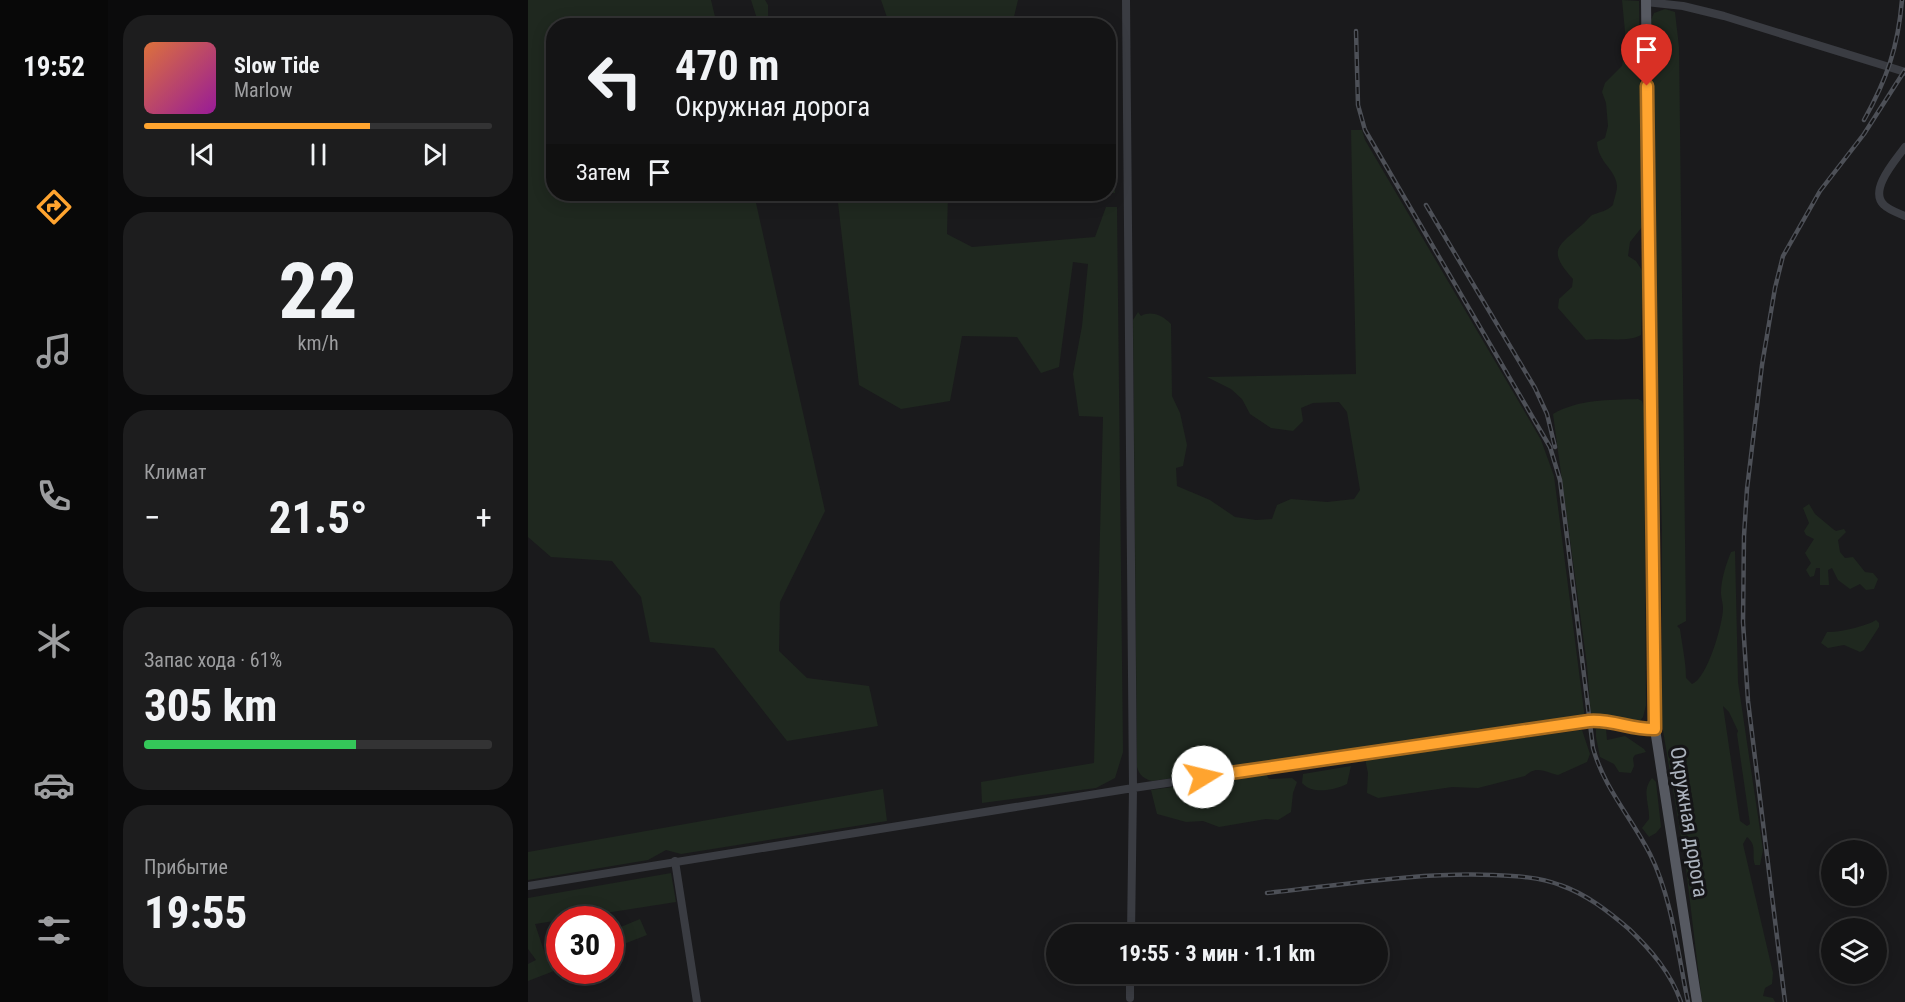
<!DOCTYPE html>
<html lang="ru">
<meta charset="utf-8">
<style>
body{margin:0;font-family:"Roboto Condensed",sans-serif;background:#1d1d1e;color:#f1f3f6;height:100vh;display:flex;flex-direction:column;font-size:22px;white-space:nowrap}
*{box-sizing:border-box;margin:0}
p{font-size:20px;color:#9d9ea0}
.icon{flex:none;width:33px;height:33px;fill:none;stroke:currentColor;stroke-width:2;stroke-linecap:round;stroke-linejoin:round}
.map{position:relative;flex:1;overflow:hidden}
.sheet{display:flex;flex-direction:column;gap:15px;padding:15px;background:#0b0b0c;width:420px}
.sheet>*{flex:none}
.hud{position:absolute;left:18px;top:18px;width:570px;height:183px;border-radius:24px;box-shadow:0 3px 15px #0003,0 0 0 2px #333334;background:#141415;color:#f1f3f6;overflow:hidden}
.controls{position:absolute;left:1293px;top:840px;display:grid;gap:12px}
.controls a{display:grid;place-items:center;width:66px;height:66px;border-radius:50%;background:#141415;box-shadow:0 3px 15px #0003,0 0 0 2px #333334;font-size:30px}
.speed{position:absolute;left:18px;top:906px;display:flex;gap:12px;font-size:30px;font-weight:700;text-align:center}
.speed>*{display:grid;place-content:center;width:78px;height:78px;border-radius:50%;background:#141415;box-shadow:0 3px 15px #0003,0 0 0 2px #333334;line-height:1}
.speed .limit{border:9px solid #d22;background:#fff;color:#111}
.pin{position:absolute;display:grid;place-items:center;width:51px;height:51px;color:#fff;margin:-62px -26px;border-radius:50% 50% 50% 0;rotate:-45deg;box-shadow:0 0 6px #0007}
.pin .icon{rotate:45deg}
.me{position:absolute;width:66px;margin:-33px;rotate:81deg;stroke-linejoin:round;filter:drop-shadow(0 0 4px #0008)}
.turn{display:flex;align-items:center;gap:21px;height:126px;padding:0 30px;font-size:27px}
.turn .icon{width:78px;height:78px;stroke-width:2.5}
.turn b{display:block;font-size:42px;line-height:51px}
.then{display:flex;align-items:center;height:57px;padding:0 30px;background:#0003;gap:12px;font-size:22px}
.big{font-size:45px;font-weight:700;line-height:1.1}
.sheet .card{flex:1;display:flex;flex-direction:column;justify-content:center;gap:9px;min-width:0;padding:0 21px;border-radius:24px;background:#1d1d1e}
.sheet .dial{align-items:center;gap:0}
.dial b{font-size:78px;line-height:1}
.song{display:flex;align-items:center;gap:18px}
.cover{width:72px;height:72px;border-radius:9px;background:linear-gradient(135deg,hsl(20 70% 55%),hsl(300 70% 35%))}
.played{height:6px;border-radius:3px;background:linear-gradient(90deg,#ffa42f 65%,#333334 65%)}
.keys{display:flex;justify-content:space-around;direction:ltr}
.heat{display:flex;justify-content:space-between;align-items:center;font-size:33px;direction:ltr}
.charge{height:9px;border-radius:4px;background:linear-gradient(90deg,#34c759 61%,#333334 0)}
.trip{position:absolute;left:518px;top:924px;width:342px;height:60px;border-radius:30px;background:#141415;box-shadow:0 3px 15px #0003,0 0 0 2px #333334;font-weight:700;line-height:60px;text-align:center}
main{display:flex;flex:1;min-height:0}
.dock{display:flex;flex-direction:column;width:108px;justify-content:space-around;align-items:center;background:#080808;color:#9d9ea0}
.dock .icon{width:42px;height:42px}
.dock .on{color:#ffa42f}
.dock b{font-size:27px;color:#f1f3f6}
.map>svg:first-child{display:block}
</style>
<main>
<nav class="dock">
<b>19:52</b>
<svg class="icon on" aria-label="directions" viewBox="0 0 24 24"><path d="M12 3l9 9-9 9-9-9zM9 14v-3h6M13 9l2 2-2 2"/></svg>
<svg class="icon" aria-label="music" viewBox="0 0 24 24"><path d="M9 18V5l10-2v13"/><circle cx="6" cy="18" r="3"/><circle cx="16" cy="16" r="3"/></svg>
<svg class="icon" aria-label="phone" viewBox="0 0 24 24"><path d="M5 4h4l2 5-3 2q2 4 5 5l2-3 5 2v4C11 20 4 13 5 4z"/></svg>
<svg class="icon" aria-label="climate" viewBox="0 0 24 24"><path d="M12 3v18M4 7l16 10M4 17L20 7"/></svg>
<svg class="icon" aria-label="car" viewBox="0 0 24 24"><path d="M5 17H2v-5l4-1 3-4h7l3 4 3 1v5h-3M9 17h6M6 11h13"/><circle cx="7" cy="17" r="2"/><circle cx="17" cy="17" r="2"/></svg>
<svg class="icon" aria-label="filters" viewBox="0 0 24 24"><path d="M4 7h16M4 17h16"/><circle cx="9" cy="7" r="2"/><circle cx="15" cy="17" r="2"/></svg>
</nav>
<section class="sheet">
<div class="card">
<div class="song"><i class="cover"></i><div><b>Slow Tide</b><p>Marlow</p></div></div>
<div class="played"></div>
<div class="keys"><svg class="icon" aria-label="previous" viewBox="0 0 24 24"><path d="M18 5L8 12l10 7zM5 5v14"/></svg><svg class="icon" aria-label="pause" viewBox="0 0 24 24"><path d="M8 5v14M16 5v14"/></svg><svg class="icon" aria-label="next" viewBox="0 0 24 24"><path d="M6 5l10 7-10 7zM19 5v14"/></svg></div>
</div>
<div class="card dial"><b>22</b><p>km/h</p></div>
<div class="card"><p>Климат</p>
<div class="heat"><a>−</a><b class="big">21.5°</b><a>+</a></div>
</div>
<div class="card"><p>Запас хода · 61%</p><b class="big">305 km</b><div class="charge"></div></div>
<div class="card"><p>Прибытие</p><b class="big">19:55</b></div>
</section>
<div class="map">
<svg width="1377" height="1002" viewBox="0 0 1377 1002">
<rect width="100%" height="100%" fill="#1a1a1c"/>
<!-- green -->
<path fill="#1f281f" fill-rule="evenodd" d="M0,0H183L189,25L26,26V194H226L297,511L252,602L251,651L279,678L341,686L350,726L259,741L186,648L122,642L113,597L84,561L23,557L0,537Z
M223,0H237L240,5V25H231Z
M353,0H490L484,25L362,26Z
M1094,0L1111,1L1114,227L1102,242L1100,256L1108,261L1115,272L1113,335C1099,343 1076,337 1058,340L1030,308L1031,299L1044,287L1045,279C1019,250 1029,247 1054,225C1058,222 1060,218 1064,215C1072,212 1079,211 1085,205C1086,199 1089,192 1089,186C1088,169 1070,163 1069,142L1077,138L1080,126L1078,103L1074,92L1077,83L1094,66L1098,42Z
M1137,9L1147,12L1151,47L1158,621L1149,626L1152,629C1154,645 1158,662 1158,678L1164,684C1179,679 1195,624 1195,608C1195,603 1193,598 1193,593C1193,580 1198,564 1203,552L1207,551L1210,682L1235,850L1232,865H1227C1223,855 1230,846 1219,837L1215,844L1245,973L1244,984L1237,988L1235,996L1245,998L1247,1002H1174L1157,860L1134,725V531L1127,280L1123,20L1126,13ZM1195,706L1201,712L1210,731L1209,734L1222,824L1219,826L1212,821Z
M580,59H585L587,193H580Z
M823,130H834L837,140L998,414L1013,440L1026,476L1057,719L624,781C616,779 611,775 609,767L605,320L610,312L613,316C624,310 635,316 643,324L644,396L652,413L659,445L655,466L648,468L649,486L682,500L707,517L728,520L744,519L749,505L763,499L799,502L826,499L832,490L819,412L811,402L785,403L773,408L775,421L765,431L743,428L722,414L714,399L703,389L679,377L828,374Z
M309,194H420L419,234L444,247L567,237L578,207H589L595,752L587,778L568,788L454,803L453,782L566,763L575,417L551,416L545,374L554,326L560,264L545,262L531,367L513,373L489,337L434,336L422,401L373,409L331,385Z
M1110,399L1114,401L1116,408L1118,705L1115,717L1110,723L1090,717H1063L1059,665L1025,414C1051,399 1080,400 1110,399Z
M1281,504L1287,514L1305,529L1308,531L1316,529L1318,532L1310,540L1312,552L1317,558L1325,557L1337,572L1345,573L1350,579L1346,589L1338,590L1332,584L1322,589L1310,580L1304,568L1300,570L1301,585H1292V568H1288L1286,576L1282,577L1278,570L1283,563L1277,553L1286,539L1278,535L1276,531L1281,523L1275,508Z
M1348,620L1351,623V627L1336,650L1332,652L1316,645L1300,648L1293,643L1299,632C1309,633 1339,626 1348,620Z
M1072,727L1078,729L1079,740L1097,736L1116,749L1118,752L1107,755L1105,758L1106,766L1103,773L1091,772L1086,764L1072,757L1068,737V729Z
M1054,730L1062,754L1059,762L1030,775C1016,772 1009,765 997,776L950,788L924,787L850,798L839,793L840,773L837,759Z
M823,766L819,784C806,790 785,795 774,783L775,774Z
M738,774L741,779L764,778L769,782L765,793L763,812L750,820L738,819L691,827L675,821L658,822L629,814L623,790Z
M1124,778L1128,782L1133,827L1128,833L1121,837L1114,828L1121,819C1122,805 1113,791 1124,778Z
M355,789L359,821L153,854L138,850L120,860L0,880V852Z
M143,873L148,902L7,924L18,957L31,952V969L0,981V964L8,960L0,949V898Z
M112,919L119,935L83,949V931Z"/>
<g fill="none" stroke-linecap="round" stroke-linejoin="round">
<!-- minor -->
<path stroke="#3a3c42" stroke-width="8" d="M598,0L605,788L603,934
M1118,2L1155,6L1196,16L1377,72
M1377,147C1368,160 1340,190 1356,205C1361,210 1370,213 1377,216
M147,861L169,1002
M0,886L605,788L1061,721C1084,719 1104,730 1127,729
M602,998V974"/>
<!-- major -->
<path stroke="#565961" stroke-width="10" d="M1118,0L1126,705L1127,729L1169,1002"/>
<!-- rail casing -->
<g stroke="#4d5057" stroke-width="4.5">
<path id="rail" d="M828,31L830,105L837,130L1022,447L1032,480L1065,748C1076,788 1103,817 1122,854C1144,898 1150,954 1160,1002
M1336,120C1359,79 1370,47 1374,0
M898,205L1007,388L1019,414L1027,447
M739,893C814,885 890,872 965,875C988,876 1011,877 1032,885C1058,894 1080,911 1101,929C1123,950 1143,973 1153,1002
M1257,1002L1220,701L1215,622L1216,536L1219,489L1234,365L1247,288L1255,256L1292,191L1336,134L1377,70"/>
</g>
<!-- rail -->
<use href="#rail" stroke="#151517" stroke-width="2" stroke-dasharray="7" stroke-linecap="butt"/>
</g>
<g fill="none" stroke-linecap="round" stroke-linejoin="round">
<!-- route casing -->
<g stroke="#a66b1f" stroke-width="15">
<path id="route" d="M675,777L1061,721C1084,719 1104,730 1127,729L1119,86"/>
</g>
<!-- route -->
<use href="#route" stroke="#ffa42f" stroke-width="10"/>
</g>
<g text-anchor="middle" stroke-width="6" stroke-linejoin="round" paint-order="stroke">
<!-- street labels -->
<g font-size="21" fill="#abb2bd" stroke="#151517">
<text transform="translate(1161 822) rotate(81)" y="7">Окружная дорога</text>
</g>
</g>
</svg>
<div class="controls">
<a><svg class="icon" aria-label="sound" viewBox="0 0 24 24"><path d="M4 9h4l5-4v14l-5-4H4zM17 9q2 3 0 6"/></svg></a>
<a><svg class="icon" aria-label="layers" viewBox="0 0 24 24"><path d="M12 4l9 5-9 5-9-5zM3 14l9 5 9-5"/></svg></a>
</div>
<div class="speed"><div class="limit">30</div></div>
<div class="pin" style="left:1119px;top:86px;background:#d93025"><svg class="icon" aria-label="arrive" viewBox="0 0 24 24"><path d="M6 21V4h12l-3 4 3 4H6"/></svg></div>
<svg class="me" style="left:675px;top:777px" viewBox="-20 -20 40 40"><circle r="19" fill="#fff"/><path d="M0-13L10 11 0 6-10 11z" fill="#ffa42f"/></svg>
<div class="trip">19:55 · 3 мин · 1.1 km</div>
<div class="hud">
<div class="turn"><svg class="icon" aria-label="left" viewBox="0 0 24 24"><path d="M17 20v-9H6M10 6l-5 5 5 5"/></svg><div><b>470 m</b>Окружная дорога</div></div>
<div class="then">Затем<svg class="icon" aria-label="arrive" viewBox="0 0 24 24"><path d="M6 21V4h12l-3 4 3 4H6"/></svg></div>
</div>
</div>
</main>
